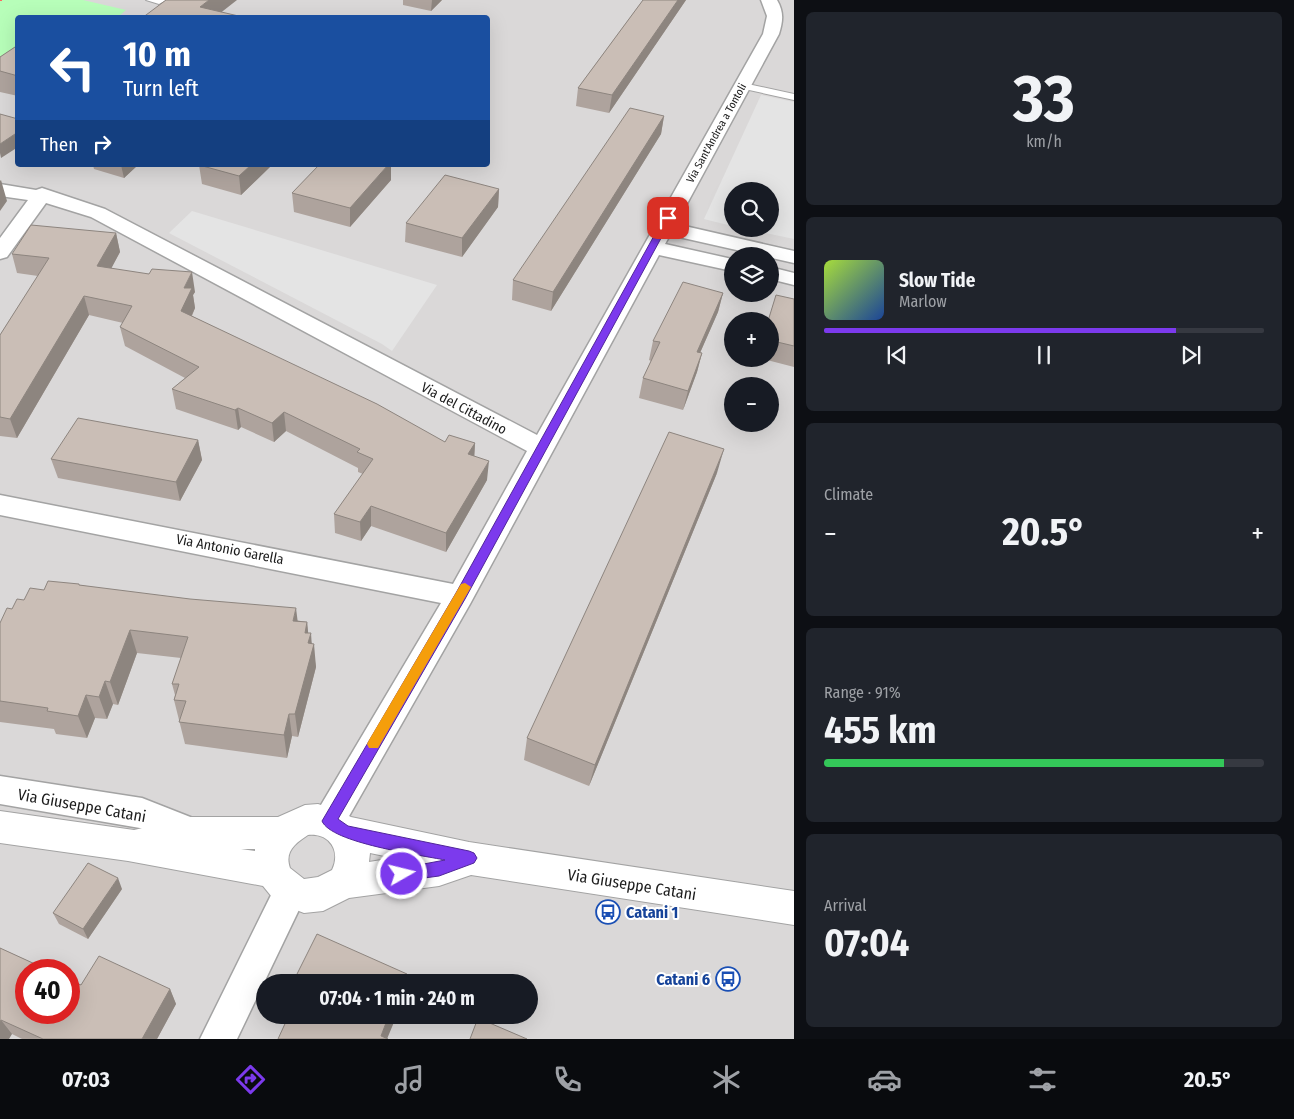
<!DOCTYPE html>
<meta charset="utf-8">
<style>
body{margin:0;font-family:"Fira Sans Condensed",sans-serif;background:#20242c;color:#f1f3f6;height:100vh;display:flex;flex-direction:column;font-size:19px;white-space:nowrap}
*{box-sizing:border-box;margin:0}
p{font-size:16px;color:#9ea1a6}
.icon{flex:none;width:28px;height:28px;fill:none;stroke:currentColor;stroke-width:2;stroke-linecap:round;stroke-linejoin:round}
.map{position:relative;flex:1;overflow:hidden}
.panel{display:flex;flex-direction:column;gap:12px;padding:12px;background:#0d0f14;width:500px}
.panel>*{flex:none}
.top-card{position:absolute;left:15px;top:15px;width:475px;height:152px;border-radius:5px;box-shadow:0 5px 20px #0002;background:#1a4fa0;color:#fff;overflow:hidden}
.controls{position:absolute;left:724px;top:182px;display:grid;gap:10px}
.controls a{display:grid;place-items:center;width:55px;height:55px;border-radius:50%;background:#171b24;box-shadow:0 5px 20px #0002;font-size:25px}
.speed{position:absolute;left:15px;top:959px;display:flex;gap:10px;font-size:25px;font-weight:700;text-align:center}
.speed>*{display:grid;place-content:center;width:65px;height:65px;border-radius:50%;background:#171b24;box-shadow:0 5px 20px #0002;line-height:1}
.speed .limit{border:8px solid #d22;background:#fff;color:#111}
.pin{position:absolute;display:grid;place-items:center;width:42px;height:42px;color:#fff;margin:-21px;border-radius:10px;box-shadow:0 2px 8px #0006}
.me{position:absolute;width:55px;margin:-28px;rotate:82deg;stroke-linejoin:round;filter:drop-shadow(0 0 4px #0008)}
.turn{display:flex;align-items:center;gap:18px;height:105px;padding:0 25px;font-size:22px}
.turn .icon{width:65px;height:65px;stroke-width:2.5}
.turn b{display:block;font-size:35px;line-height:42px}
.then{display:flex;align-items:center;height:48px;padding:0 25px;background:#0003;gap:10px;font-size:19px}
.big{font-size:38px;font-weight:700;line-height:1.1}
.panel .tile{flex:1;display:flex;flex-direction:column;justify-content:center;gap:8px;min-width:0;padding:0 18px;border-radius:8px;background:#20242c}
.panel .dial{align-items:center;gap:0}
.dial b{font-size:65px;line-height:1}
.song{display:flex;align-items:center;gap:15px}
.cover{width:60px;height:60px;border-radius:8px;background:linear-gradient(135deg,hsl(80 70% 55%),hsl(220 70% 35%))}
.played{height:5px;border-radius:2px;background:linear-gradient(90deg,#7c3aed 80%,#363941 80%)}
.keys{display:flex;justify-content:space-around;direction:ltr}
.heat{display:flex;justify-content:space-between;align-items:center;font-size:28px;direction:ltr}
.charge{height:8px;border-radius:4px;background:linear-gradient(90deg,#34c759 91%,#363941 0)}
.trip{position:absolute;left:256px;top:974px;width:282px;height:50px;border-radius:25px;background:#171b24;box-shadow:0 5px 20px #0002;font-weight:700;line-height:50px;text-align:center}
.dock{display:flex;height:80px;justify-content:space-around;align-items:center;background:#090b0e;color:#9ea1a6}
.dock .icon{width:35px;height:35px}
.dock .current{color:#7c3aed}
.dock b{font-size:22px;color:#f1f3f6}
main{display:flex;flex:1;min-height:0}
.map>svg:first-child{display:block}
</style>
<main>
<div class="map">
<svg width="794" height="1039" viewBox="0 0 794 1039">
<rect width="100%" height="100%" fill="#eee9e0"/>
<!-- residential -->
<path fill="#dad8d8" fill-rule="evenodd" d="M0,0H794V1039H0ZM18,18H488V165H18ZM732,191H770V229H732ZM732,256H770V294H732ZM732,321H770V359H732ZM732,386H770V424H732ZM26,970H69V1012H26ZM265,982H530V1015H265Z"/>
<!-- park -->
<path fill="#b7feb9" d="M0,0H83L126,10L118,17L18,18L17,69L0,67Z"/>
<!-- parking -->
<path fill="#e4e4e4" d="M761,95L794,102V239L747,229H770V191H732V226L704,219Z
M192,211L437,285L392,351L382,344L169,233Z"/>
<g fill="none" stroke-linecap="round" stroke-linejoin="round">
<!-- service casing -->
<g stroke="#a3a3a3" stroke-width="2">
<path id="service" d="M146,0H166L159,4Z
M743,83L794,94V100L740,88V84Z"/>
</g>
<!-- minor casing -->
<g stroke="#a3a3a3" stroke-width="3">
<path id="minor" d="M761,0H777C784,12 783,21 779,34L676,224L794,251V263L670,235L665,244L732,259V271L659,255L470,604L340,832L329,836L318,832L313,821L318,810L441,603L0,515V495L453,584L527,451L91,217L46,203L7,257L0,259V238L28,200L0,196V184L36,190L42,188L105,209L537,435L763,34L767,16Z
M770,267L794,273V285L770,279Z
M0,776L142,798L203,822L207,833L203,844L191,848L140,828L0,804Z
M290,877L302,881L307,893L237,1039H200L278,881Z"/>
</g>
<!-- tertiary casing -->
<g stroke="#a3a3a3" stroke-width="2">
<path id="tertiary" d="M318,804L339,811L351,817L469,842L794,891V925L471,875L439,886L349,898L323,911L304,913L276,902L263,886L128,861L0,843V811L134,830L191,817H278L305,805ZM308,835C330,833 341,851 332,870L318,877L304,879L290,868C284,851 296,843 308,835ZM241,849H255V851ZM370,853L394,858L369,862Z"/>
</g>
<!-- path -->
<path stroke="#ff6960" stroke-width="2" stroke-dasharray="2 2" stroke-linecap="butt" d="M0,0H2"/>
<!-- service -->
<use href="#service" fill="#fff" fill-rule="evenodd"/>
<!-- minor -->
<use href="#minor" fill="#fff" fill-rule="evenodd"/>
<!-- tertiary -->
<use href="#tertiary" fill="#fff" fill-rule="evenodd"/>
</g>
<!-- wall -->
<path fill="#aea39d" d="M403,0H442L431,11L403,5Z
M643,0H686L609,113L576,106L578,88Z
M18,45V96L0,92V57Z
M664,116L661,134L551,311L512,300L513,280Z
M93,165H138L124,178L94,169Z
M199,165H272L241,195L202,184Z
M391,180L350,227L294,212L292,193Z
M499,189L498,207L462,257L405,242L406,223Z
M116,233L120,252L111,268L195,292L193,295L195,308L192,316L445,442L475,443L474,456L487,480L446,552L371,526L361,541L335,533L334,514L363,474L358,472V468L286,431L274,442L241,427L238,430L176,409L172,389L185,378L125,346L120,327L123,323L89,315L17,438L0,436V335L38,276L17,273L12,254Z
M723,293L718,312L700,353H702L697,372L683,410L639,398L643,378L651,361L649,360L653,341Z
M794,299V367L767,360V359H770V321Z
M198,440L202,460L180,501L58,478L51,459Z
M717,473L589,786L524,760L527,738Z
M80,585L307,622L308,633L312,644L316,667L298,737L292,736L287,758L185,744L174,700L175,695L172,684L181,658L137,653L118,705L113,704L107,719L95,718L87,738L56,734L54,729L0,722V623L12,609L24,600L44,590Z
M122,889L88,939L59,924L53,913Z
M0,948L81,985L170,989L176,1004L157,1039H22L12,1034L0,1039Z"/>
<!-- shaded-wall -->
<path fill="#8d857f" d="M209,0H237L214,18L200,7Z
M432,0H442L431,11Z
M678,0H686L609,113L612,95Z
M664,116L661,134L551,311L553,292Z
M18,132V147L1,158L0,153V144Z
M121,165H138L124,178Z
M251,165H272L241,195L239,176Z
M388,165H391V180L350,227V208Z
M1,180L7,201L0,211V181Z
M499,189L498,207L462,257V238Z
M116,233L120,252L102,286L97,266Z
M192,272L195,292L193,295L195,308L185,330L181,311L184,288Z
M723,293L718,312L692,371L697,352Z
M84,296L89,315L17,438L10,419Z
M702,353L697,372L683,410L688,391Z
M238,408L241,427L238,430L235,410Z
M284,412L286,431L274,442L272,423Z
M198,440L202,460L180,501L176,482Z
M475,443L474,463L468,454Z
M724,449L717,473L589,786L595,765Z
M489,461L487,480L446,552V533Z
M371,506V526L361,541L360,522Z
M296,608L299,632L293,621Z
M307,622L309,640L311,633L312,648L314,644L316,667L298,737L295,714L305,633Z
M130,630L137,653L118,705L110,682Z
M105,681L113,704L107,719L99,697Z
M86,695L95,718L87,738L78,716Z
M289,714L292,736L287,758L284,735Z
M118,878L122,889L88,939L83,929Z
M407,974V982H403Z
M170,989L176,1004L157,1039H142Z
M389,1015H397L387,1039L381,1036Z
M1,1020L12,1034L9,1039H0V1022Z"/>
<!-- building -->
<path fill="#cabeb6" stroke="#8d857f" d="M166,0H209L200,7L247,18H142Z
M643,0H678L612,95L578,88Z
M18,45V76L0,71V57Z
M630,108L664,116L553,292L513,280Z
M0,114L18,119V132L0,144Z
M199,165H251L239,176Z
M319,165H388L350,208L292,193Z
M445,175L499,189L462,238L406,223Z
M31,225L116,233L97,266L149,274L152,269L192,272L184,288H192L181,311L377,404L445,442L449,435L475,443L468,454L489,461L446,533L371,506L360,522L334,514L373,459L357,452L360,449L284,412L272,423L238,408L235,410L172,389L199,367L120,327L132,306L84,296L10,419L0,417V335L49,258L12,254Z
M683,282L723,293L697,352L702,353L688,391L643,378L660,342L653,341Z
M776,295L794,299V346L773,341L774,335L770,334V321H768Z
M78,418L198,440L176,482L51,459Z
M669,432L724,449L595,765L527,738Z
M48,581L79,584V585L190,599L296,608L293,621L307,622L305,633H311L308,643L314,644L295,714H289L284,735L179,722L186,701L174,700L179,684H172L188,637L130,630L110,682L105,681L99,697L86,695L78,716L47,711L48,708L0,701V623L7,608L12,609L17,599L24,600L30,588L44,590Z
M88,863L118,878L83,929L53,913Z
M317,934L407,974L403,982H293Z
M0,948L48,970H26V1012H69V980L81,985L99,956L170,989L142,1039H43L1,1020L0,1022Z
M289,1015H389L381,1036L388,1039H278Z
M478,1018L527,1039H470Z"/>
<!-- route -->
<path fill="#7c3aed" stroke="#51269a" d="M665,216L672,218L465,599L338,819L348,826L469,851L474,853L477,858L474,863L439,876L402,881L397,879L395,874L397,869L445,860C420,855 331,843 322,821L456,593Z"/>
<!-- slow -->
<path fill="#f59e0b" d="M465,583L471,587L378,748H369L367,744L369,740L461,584Z"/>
<!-- icons -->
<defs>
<g id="bus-ring" transform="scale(1.25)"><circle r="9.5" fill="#fff" stroke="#1a4fb4" stroke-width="1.5"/><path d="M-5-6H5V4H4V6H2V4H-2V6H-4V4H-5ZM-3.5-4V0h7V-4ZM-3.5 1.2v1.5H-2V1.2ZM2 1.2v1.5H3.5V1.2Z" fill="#1a4fb4"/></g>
</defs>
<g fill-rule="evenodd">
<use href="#bus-ring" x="608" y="912"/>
<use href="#bus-ring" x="728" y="979"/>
</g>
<g text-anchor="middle" stroke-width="4" stroke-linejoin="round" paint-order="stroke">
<!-- far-street labels -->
<g font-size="11" fill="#1c1c1c" stroke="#fff">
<text transform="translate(716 133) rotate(-61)" y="4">Via Sant'Andrea a Tontoli</text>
</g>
<!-- street labels -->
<g font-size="14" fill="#1c1c1c" stroke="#fff">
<text transform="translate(464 408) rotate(28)" y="5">Via del Cittadino</text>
<text transform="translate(230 549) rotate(11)" y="5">Via Antonio Garella</text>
</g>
<!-- near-street labels -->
<g font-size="16" fill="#1c1c1c" stroke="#fff">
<text transform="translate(82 805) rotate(10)" y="6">Via Giuseppe Catani</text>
<text transform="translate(632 884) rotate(9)" y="6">Via Giuseppe Catani</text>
</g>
<!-- near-transit labels -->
<g font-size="16" font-weight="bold" fill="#164399" stroke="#fff" text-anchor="start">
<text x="626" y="918">Catani 1</text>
<text x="710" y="985" text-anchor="end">Catani 6</text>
</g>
</g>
</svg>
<div class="controls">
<a><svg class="icon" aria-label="search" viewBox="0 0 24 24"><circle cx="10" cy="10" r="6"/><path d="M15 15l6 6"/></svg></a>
<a><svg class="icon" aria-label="layers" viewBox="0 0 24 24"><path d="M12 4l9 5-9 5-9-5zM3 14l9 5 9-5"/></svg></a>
<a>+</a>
<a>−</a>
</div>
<div class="speed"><div class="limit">40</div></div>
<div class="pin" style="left:668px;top:218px;background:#d93025"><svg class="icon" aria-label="arrive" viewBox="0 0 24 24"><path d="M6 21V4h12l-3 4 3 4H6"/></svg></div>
<svg class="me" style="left:402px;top:874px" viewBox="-20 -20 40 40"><circle r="17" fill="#7c3aed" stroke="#fff" stroke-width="3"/><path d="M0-11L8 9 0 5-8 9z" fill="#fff"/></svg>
<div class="trip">07:04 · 1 min · 240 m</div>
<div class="top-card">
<div class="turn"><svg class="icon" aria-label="left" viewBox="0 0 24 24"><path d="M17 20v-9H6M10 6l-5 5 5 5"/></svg><div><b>10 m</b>Turn left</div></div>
<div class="then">Then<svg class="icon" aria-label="right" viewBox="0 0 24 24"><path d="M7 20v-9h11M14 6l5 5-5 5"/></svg></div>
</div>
</div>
<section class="panel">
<div class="tile dial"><b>33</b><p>km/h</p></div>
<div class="tile">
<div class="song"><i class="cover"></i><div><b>Slow Tide</b><p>Marlow</p></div></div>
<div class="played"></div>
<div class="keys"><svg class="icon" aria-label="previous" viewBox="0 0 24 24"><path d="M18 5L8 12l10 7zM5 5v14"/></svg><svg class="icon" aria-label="pause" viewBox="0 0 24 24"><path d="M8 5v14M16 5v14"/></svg><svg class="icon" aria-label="next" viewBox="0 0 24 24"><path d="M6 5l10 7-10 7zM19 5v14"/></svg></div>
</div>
<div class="tile"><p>Climate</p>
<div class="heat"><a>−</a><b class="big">20.5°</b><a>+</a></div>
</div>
<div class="tile"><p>Range · 91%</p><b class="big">455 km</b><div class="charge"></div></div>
<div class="tile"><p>Arrival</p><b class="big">07:04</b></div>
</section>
</main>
<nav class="dock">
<b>07:03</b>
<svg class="icon current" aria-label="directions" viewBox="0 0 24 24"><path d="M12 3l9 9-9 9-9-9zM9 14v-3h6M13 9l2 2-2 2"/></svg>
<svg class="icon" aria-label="music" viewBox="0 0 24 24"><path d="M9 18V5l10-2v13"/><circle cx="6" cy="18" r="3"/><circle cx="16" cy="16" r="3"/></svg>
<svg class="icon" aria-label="phone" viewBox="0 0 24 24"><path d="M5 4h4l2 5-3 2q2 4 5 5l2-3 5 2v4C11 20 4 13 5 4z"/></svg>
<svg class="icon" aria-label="climate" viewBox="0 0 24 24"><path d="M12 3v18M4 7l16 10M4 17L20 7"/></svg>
<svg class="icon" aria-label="car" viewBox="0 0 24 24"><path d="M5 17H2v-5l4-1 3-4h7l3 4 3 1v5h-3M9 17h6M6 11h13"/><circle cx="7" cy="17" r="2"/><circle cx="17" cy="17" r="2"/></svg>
<svg class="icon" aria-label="filters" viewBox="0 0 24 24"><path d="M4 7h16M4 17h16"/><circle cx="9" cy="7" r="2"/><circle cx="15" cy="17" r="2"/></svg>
<b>20.5°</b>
</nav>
